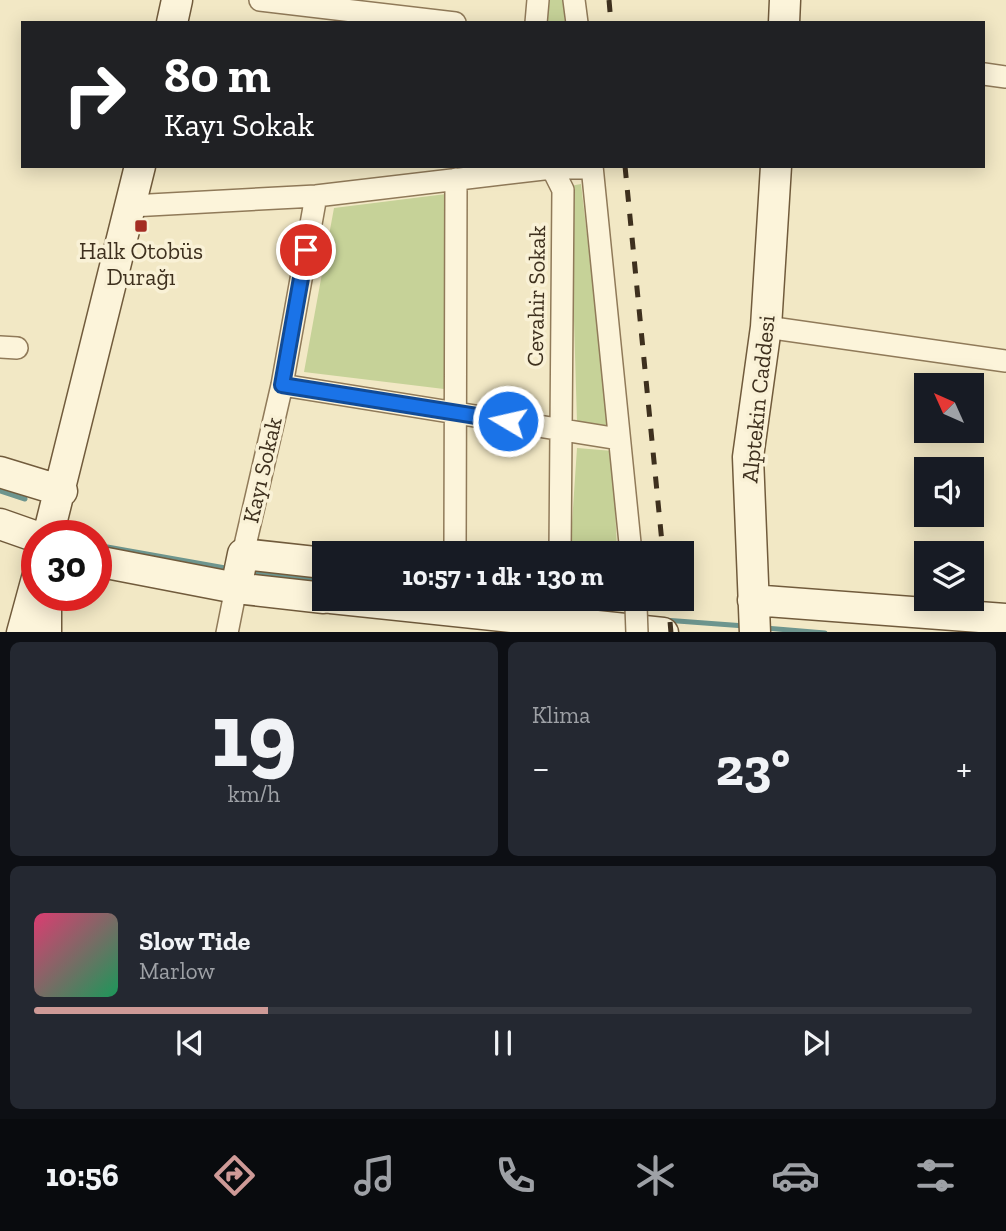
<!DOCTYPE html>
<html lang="tr">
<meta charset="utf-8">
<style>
body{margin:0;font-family:"Zilla Slab",serif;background:#242831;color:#f1f3f6;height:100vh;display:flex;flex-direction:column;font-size:26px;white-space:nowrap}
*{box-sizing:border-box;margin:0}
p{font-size:23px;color:#9ea1a6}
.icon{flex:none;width:38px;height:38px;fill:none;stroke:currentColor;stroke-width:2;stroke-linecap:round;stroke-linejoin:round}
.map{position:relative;height:632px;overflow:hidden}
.sheet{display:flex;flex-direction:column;gap:10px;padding:10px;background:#0d0f14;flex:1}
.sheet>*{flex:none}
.guide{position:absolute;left:21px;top:21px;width:964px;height:147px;border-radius:0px;box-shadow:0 4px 18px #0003;background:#202124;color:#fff;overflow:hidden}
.needle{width:46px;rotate:315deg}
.controls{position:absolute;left:914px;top:373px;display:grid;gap:14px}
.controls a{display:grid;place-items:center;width:70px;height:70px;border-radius:0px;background:#171b24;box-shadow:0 4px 18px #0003;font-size:35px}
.speed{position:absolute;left:21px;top:520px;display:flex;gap:14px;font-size:35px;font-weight:700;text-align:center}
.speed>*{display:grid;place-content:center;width:91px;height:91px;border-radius:50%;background:#171b24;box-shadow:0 4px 18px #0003;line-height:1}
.speed .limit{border:10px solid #d22;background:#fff;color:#111}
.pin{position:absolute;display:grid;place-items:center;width:60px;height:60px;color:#fff;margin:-30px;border:4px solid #fff;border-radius:50%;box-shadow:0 2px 7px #0007}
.me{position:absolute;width:77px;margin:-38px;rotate:279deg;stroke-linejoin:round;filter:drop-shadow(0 0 5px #0008)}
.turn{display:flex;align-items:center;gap:24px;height:147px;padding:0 28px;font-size:32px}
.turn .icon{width:91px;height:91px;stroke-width:2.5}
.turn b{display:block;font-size:49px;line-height:60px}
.big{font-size:52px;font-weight:800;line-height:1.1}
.sheet .widget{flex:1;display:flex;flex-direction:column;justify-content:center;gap:10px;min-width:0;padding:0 24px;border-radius:10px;background:#242831}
.sheet .dial{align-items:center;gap:0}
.dial b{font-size:91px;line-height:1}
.song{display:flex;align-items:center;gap:21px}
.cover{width:84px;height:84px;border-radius:10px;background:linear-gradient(135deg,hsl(340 70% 55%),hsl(150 70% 35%))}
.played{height:7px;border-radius:4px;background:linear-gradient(90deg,#ce9a97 25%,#363941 25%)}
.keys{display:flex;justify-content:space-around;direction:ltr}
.heat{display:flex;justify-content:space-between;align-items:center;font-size:38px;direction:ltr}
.sheet .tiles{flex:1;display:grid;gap:10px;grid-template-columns:1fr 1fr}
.widget:last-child{grid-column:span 2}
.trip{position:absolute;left:312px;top:541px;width:382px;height:70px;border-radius:0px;background:#171b24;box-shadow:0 4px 18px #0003;font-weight:800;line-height:70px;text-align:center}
.tab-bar{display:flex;height:112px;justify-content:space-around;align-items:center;background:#090b0e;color:#9ea1a6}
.tab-bar .icon{width:49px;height:49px}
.tab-bar .current{color:#ce9a97}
.tab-bar b{font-size:32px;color:#f1f3f6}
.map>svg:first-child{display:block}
</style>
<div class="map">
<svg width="1006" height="633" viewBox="0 0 1006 633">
<rect width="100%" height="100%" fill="#f2e8c5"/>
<!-- green -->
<path fill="#c6d298" d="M545,0H563L565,23H544Z
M581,184L610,429L577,422L570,186Z
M446,194L444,389L304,372L334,208Z
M577,448L613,451L617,553H570Z"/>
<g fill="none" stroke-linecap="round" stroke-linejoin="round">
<!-- stream -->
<path stroke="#6d958e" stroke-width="5" d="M0,491L25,499
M96,545L231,569
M248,571L324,581
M664,620L745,626
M765,628L825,633"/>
<!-- street casing -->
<g stroke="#907a59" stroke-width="24">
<path id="street" d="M260,0L455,23
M574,0L577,23
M536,23L538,0
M984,74L1006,77
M551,166L563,190L560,553
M592,166L631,553
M131,206L316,196L552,168H592
M766,327L1006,361
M0,347L17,348
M282,385L619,439
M455,553L456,179
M243,554L282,385L316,196
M227,633L236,588"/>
</g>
<!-- secondary casing -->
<g stroke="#715b3c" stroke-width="33">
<path id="secondary" d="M172,23L177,0
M784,23L785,0
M0,472L62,491
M0,524L37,537
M48,536L140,166
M96,561L236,588L324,598
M236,588L243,554L324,563
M331,598L663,633
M753,600L1006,619
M22,633L37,578
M46,633V595
M755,633L748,457L766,327L776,166"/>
</g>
<!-- street -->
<use href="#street" stroke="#fcf4da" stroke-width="21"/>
<!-- secondary -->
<use href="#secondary" stroke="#fcf4da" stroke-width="30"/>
<!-- rail -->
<path stroke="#3e301e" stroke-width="5" stroke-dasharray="12 12" stroke-linecap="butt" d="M609,0L611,23
M625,166L663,553
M668,598L671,633"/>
<!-- street-bridge casing -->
<g stroke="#907a59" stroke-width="24" stroke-linecap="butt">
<path id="street-bridge" d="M636,606L637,633"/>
</g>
<!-- street-bridge -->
<use href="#street-bridge" stroke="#fcf4da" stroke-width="21"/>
</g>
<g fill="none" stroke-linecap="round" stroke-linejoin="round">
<!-- route casing -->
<g stroke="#114b97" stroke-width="18">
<path id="route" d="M306,250L282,385L508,421"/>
</g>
<!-- route -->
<use href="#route" stroke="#1a73e8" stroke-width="12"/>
</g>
<!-- markers -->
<rect fill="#a42d23" stroke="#f9f1d6" stroke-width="2.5" x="134" y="219" width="14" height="14" rx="3.5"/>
<g text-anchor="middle" stroke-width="7" stroke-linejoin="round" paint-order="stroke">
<!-- poi labels -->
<g font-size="23" fill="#3e301e" stroke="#f9f1d6">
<text x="141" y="259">Halk Otobüs<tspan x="141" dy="26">Durağı</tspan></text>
</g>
<!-- street labels -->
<g font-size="23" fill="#3e301e" stroke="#f9f1d6">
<text transform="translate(536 296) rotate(-89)" y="8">Cevahir Sokak</text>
<text transform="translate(758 399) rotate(-84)" y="8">Alptekin Caddesi</text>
<text transform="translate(262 470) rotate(-77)" y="8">Kayı Sokak</text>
</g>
</g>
</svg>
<div class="controls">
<a><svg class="needle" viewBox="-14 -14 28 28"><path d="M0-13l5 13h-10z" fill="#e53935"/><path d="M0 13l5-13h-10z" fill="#9ea1a6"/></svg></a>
<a><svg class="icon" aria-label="sound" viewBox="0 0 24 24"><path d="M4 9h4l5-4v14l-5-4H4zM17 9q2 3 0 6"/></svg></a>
<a><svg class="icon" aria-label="layers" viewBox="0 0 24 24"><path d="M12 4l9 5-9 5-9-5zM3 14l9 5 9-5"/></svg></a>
</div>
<div class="speed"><div class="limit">30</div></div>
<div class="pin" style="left:306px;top:250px;background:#d93025"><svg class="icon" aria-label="arrive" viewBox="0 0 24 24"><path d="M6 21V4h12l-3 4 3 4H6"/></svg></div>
<svg class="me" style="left:508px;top:421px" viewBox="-20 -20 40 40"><circle r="17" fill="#1a73e8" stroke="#fff" stroke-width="3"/><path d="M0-11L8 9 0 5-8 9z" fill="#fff"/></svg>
<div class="trip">10:57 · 1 dk · 130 m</div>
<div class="guide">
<div class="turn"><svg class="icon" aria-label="right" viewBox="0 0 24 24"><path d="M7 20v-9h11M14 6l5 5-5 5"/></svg><div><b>80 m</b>Kayı Sokak</div></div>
</div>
</div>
<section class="sheet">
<div class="tiles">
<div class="widget dial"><b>19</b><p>km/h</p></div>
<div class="widget"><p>Klima</p>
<div class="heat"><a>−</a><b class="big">23°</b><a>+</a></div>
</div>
<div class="widget">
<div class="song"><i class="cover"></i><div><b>Slow Tide</b><p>Marlow</p></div></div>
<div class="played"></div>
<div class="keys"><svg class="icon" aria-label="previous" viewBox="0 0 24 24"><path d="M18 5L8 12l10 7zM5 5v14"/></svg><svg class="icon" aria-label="pause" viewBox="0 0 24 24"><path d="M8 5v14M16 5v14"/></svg><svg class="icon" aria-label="next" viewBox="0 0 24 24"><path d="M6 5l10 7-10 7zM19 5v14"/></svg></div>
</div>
</div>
</section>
<nav class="tab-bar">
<b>10:56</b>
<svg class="icon current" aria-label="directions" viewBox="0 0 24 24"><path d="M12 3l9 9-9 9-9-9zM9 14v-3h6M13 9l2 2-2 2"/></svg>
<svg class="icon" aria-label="music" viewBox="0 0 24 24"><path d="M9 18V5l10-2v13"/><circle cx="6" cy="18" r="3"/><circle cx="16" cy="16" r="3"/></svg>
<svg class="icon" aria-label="phone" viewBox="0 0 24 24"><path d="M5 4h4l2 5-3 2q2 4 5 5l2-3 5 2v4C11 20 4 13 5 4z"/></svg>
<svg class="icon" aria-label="climate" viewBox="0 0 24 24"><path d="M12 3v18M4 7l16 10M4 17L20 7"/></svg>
<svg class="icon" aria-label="car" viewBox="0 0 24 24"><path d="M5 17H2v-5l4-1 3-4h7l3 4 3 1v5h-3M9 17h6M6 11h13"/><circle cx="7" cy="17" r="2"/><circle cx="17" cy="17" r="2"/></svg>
<svg class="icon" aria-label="filters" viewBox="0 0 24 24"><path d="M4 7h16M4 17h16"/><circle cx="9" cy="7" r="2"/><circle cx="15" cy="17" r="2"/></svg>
</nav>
